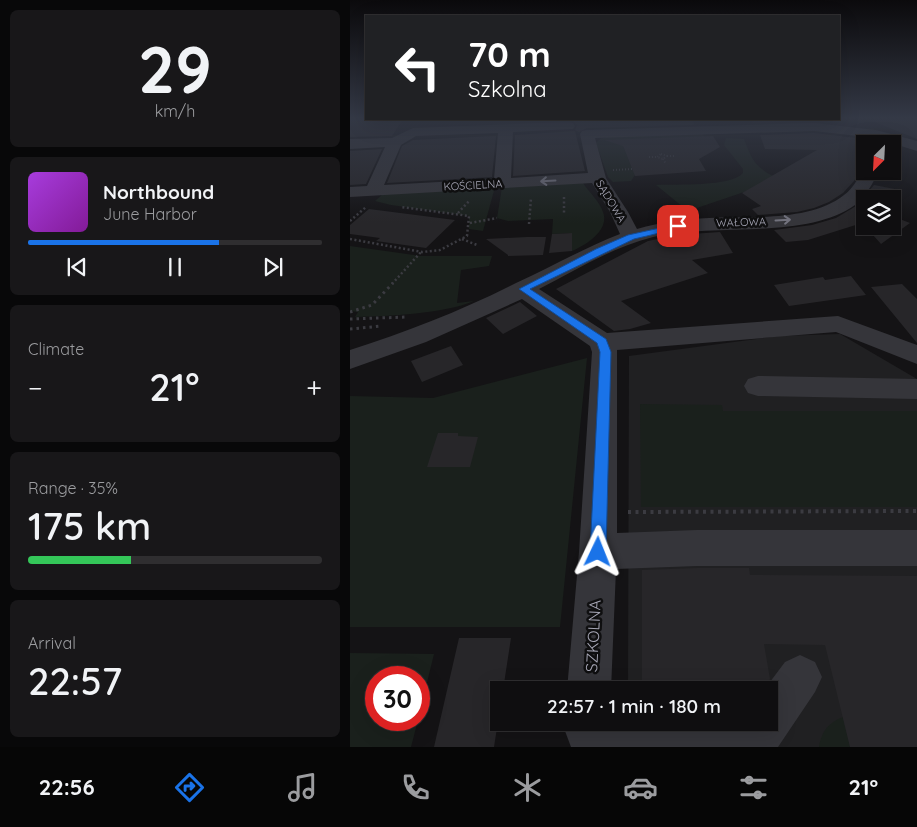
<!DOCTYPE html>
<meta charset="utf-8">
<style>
body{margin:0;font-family:Quicksand,sans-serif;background:#181719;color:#f1f3f6;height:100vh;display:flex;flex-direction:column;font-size:19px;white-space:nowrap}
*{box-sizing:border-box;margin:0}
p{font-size:16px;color:#9b9c9f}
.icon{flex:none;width:28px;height:28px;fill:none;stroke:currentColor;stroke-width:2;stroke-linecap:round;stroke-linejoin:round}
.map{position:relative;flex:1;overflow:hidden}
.drawer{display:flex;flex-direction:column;gap:10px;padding:10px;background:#080809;width:350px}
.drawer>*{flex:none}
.top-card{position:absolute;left:15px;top:15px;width:475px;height:105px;border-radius:0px;box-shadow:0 5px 20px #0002,0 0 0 1px #2f2e30;background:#202124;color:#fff;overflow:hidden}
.needle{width:32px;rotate:204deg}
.tools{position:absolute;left:506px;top:135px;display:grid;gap:10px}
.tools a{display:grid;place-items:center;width:45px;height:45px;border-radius:0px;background:#0f0e10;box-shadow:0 5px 20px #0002,0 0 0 1px #2f2e30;font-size:25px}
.speed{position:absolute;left:15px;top:666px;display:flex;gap:10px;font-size:25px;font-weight:700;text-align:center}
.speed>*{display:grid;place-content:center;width:65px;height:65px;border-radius:50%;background:#0f0e10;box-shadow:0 5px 20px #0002,0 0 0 1px #2f2e30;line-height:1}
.speed .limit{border:8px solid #d22;background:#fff;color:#111}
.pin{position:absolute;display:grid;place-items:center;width:42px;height:42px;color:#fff;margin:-21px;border-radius:10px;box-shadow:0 2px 8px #0006}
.me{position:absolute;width:55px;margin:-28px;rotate:2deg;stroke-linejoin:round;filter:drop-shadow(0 0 4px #0008)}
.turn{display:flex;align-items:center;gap:18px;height:105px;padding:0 20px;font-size:22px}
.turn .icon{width:65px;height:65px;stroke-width:2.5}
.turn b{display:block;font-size:35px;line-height:42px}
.big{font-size:38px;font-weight:600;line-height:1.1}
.drawer .widget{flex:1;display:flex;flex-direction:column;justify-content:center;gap:8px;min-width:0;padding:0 18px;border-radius:8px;background:#181719}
.drawer .dial{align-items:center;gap:0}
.dial b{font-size:65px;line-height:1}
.song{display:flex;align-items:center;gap:15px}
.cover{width:60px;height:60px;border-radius:8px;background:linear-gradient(135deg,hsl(280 70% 55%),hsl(290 70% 35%))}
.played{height:5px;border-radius:2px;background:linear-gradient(90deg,#1a73e8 65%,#2f2e30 65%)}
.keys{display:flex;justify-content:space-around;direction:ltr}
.heat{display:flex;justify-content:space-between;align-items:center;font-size:28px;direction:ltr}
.charge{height:8px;border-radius:4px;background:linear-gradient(90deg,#34c759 35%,#2f2e30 0)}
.trip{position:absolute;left:140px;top:681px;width:288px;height:50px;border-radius:0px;background:#0f0e10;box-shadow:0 5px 20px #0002,0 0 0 1px #2f2e30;font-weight:600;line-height:50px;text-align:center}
.menu{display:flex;height:80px;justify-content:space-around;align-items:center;background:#060606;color:#9b9c9f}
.menu .icon{width:35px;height:35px}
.menu .active{color:#1a73e8}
.menu b{font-size:22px;color:#f1f3f6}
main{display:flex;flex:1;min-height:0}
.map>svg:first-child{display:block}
</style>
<main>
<section class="drawer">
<div class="widget dial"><b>29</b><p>km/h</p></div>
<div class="widget">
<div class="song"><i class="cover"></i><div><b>Northbound</b><p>June Harbor</p></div></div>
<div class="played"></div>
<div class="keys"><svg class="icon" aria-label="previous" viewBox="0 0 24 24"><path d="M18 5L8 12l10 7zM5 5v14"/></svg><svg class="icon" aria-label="pause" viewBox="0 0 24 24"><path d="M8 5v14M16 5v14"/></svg><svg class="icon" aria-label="next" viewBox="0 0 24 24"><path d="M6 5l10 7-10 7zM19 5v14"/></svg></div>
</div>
<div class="widget"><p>Climate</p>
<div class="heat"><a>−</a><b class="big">21°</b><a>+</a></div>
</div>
<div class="widget"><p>Range · 35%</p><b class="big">175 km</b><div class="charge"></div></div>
<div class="widget"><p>Arrival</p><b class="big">22:57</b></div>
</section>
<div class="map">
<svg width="567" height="747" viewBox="0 0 567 747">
<rect width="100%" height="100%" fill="#141315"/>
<!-- built -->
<path fill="#202022" d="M490,334L567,379V747H277L419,722V690H278L279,356L429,336Z"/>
<!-- green -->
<path fill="#1a201c" d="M352,132L355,138L273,146L285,175L281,181L263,182L258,177L246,143L250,139L259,136Z
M376,138L394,139C402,160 405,167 425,177L397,191L338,211L306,185C326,184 381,187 393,173V169L374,145Z
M233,183C239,192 250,202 253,212C260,230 236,245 222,251V233L202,234L203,219L158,221L147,218L152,187Z
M145,187L133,231L119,229V216L41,205L25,201L33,194Z
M0,246L71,256H142L139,266L111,270L107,303L124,301C93,314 39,316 5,317L8,312L0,311Z
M237,358L210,627H0V396L83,398Z
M290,404L372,405L373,411H567V507H291Z
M0,653L84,654L69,715V678H26V720H68L61,747H0Z
M493,717L500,747H469C472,731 478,723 493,717Z"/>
<!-- building -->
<path fill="#272629" d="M0,119H53L42,136L0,137Z
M201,119H343L344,125L237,128L229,132L225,130L227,125L223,121H201Z
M400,119H449L455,121L403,123Z
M567,119V139L520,120Z
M225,131L235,171L163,176L165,135Z
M464,133L515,139V161L504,181L493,193L479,202L464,208L447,212L408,215L402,209L411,206L392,193L467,150L415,149L410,135Z
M144,136H146L142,177L37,183L52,146L63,140Z
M363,136L370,147L349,159L356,171L285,176L273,146L254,140Z
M32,149L16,184L0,185V151Z
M524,185L550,190L542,210V199H515V226L512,223L458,240L436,242L424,230L462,225L486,218L506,206Z
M19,209L105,220L76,248L26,241L30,238L0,234V225Z
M542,216L560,223L531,244L515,226H542Z
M370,232L383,253L342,260L358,273L271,301L301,323L280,329L264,331L206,289L298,241L327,235Z
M222,233V251L199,253L202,234Z
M177,237H196L193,255L158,256V255L136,239Z
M501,276L516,295L439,306L424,285L473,277L475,280Z
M552,284L567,299V343L521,287Z
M170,302L187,316L153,334L136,318Z
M101,346L113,365L72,382L61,361Z
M88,433H108V436L128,437L120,467H77Z
M347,568H399L400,575L567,576V747H500L475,645L414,644L420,679L417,683H292V570Z
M109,638H161L153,690H149V715L144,747H84Z"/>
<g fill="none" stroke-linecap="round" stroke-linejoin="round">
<!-- path-far3 -->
<path stroke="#3b3b41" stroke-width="2" stroke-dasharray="1 2" stroke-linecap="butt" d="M311,154L317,156L313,159L307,157Z
M317,156H326
M299,157H307
M313,159L316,164
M263,170L283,169"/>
<!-- path-far2 -->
<path stroke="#3b3b41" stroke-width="2.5" stroke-dasharray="2 2.5" stroke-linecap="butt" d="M214,197V215
M108,213L119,201
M0,221L16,207
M120,223L147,218
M179,224L181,198
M0,239L72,252L90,250L117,236L119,216L51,207
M112,239L127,245
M42,284L71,252"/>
<!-- path-far1 -->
<path stroke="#3b3b41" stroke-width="3" stroke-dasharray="2.5 4" stroke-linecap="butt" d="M0,312L22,305L43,283
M0,319L57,317
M0,329L32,326"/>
<!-- path -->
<path stroke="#3b3b41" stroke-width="4" stroke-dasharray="3 4.5" stroke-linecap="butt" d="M278,512L567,511"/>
<!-- minor -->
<path fill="#35353a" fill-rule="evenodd" d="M218,122L223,123L225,126L223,129L163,132L161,178L238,173L230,134L232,131L237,130L464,123L526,130L567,141V151L525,138L464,131L245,138L256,178L278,212L287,229C311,222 335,219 359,218C400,216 460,222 494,195C504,188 508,177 515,168V171H529C523,183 516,196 505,205C457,240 361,223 303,237C263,247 226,270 189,289L257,333L488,316L567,345V364L486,332L267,350V533L347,530H567V566H347L266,569L261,690H217L229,552L242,352L240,346L172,299L76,342L0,369V350C57,332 113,310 166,283C201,267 234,248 270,234L260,212L242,183L0,197V187L17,186L35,147L0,149V139L42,138L63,128ZM148,133L144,179L34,185L51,145L66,136Z
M408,376L567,379V399L408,396L398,393L394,386L398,379Z
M450,655L465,662L472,677L465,692L428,747H221L215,731L218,722H419V690H414L435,662Z"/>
</g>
<!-- one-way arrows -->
<defs><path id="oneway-shaft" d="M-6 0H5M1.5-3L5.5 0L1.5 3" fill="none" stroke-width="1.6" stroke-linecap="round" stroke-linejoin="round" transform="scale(1.25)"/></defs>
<g stroke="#73737e">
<use href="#oneway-shaft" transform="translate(198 181) rotate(177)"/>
<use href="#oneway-shaft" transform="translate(433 220) rotate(-3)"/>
</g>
<!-- sky -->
<linearGradient id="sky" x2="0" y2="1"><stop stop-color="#0b0a0c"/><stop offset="0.53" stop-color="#343946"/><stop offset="1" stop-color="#343946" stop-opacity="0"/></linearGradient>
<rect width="567" height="223" fill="url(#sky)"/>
<!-- route -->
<path fill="#1a73e8" stroke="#114b97" d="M328,224L332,226L331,228L284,239L180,289L256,339L261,352L256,552L253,557L248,559L242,557L240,552L250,352L247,343L169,289L246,249L278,235Z"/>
<g text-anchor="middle" stroke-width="5" stroke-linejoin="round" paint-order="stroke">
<!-- far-street labels -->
<g font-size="11" fill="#a6a6b5" stroke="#0f0f10">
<text transform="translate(123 185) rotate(-3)" y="4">KOŚCIELNA</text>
<text transform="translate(261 201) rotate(59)" y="4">SĄDOWA</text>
<text transform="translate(391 222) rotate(-2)" y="4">WAŁOWA</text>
</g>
<!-- near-street labels -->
<g font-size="16" fill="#a6a6b5" stroke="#0f0f10">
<text transform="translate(243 636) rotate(-87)" y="6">SZKOLNA</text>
</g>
</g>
</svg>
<div class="tools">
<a><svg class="needle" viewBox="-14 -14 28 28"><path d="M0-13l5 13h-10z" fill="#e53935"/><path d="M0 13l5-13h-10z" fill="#9b9c9f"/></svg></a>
<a><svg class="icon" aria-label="layers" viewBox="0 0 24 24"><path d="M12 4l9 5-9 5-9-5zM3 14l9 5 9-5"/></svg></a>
</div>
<div class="speed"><div class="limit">30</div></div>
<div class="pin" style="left:328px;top:226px;background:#d93025"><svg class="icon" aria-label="arrive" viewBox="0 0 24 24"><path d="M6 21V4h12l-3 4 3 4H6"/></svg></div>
<svg class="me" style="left:248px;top:552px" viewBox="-20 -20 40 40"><path d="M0-17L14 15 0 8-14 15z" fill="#1a73e8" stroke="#fff" stroke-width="4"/></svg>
<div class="trip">22:57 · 1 min · 180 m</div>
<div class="top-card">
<div class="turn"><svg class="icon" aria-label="left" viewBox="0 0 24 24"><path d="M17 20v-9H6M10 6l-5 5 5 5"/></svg><div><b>70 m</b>Szkolna</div></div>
</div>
</div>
</main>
<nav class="menu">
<b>22:56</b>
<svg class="icon active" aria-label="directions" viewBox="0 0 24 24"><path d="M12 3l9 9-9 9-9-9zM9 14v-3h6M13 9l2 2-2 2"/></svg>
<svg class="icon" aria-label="music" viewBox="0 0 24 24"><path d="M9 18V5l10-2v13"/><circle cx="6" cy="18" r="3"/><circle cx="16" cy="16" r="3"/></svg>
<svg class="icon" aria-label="phone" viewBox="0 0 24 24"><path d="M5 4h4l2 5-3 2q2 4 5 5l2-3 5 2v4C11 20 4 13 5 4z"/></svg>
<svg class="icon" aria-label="climate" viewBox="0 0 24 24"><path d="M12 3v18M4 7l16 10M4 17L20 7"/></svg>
<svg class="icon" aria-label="car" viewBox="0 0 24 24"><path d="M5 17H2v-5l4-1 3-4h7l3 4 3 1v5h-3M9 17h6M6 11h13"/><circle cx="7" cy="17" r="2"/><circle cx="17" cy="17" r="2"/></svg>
<svg class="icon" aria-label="filters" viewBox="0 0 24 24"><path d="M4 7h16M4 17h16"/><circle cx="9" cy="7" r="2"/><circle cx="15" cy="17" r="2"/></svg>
<b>21°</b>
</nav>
